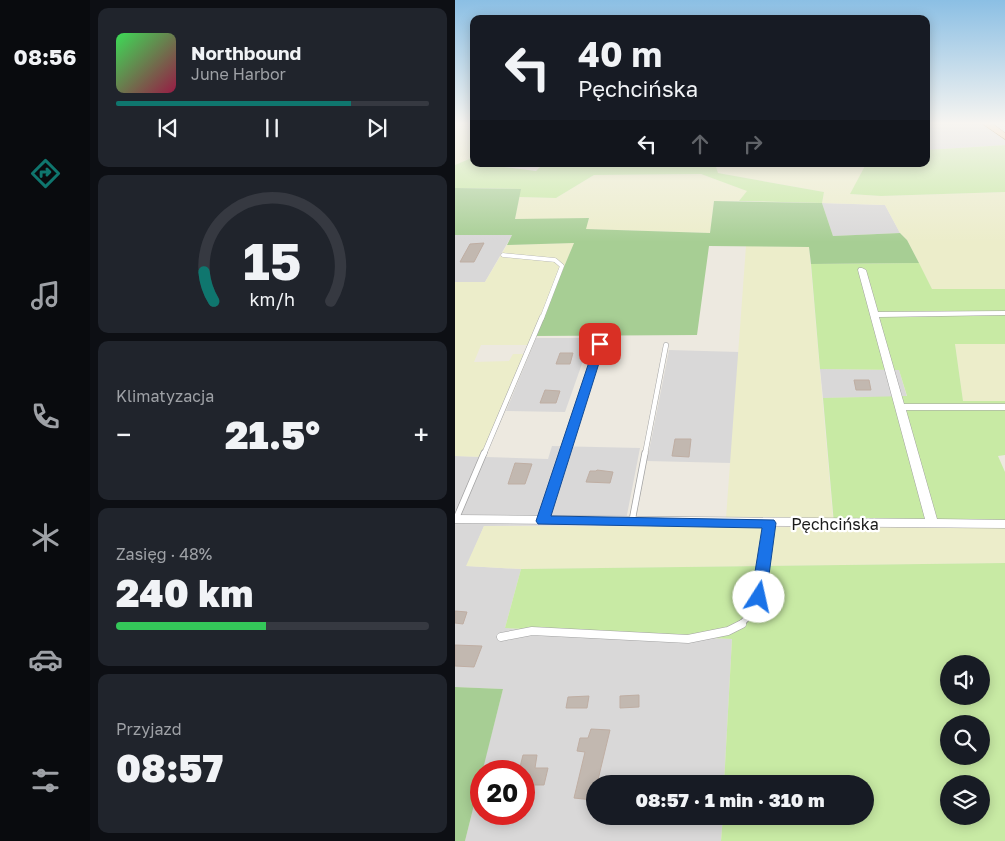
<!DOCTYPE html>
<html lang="pl">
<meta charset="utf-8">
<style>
body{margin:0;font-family:"Golos Text",sans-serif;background:#20242c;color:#f1f3f6;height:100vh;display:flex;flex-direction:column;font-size:19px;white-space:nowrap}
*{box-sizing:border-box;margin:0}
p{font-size:16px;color:#9ea1a6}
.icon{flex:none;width:28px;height:28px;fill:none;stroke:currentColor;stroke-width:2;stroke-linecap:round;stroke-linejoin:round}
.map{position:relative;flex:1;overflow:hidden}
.panel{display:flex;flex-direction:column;gap:8px;padding:8px;background:#0d0f14;width:365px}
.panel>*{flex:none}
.hud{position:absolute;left:15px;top:15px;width:460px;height:152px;border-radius:10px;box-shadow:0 2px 12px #0003;background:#171b24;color:#f1f3f6;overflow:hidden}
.buttons{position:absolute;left:485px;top:655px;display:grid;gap:10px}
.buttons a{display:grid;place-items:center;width:50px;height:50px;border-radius:50%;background:#171b24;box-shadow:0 2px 12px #0003;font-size:25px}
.speed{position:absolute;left:15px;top:760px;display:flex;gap:10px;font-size:25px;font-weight:700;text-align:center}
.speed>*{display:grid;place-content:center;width:65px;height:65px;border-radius:50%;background:#171b24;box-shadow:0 2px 12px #0003;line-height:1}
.speed .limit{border:8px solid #d22;background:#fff;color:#111}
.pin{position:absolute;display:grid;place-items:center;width:42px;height:42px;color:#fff;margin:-21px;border-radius:10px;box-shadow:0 2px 8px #0006}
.me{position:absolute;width:55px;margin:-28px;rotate:10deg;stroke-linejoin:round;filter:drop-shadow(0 0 4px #0008)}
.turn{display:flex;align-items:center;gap:18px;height:105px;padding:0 25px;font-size:22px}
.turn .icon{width:65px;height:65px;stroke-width:2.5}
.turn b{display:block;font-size:35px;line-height:42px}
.lanes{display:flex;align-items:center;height:48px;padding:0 25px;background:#0003;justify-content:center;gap:25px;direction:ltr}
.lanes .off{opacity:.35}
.big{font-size:38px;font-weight:800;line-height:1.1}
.panel .widget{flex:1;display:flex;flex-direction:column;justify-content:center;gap:8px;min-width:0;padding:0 18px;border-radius:10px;background:#20242c}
.panel .dial{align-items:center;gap:0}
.dial svg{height:130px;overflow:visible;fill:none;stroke:#363941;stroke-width:7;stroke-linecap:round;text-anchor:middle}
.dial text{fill:#f1f3f6;stroke:none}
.song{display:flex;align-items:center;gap:15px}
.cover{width:60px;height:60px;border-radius:8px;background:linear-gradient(135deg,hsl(130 70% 55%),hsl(340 70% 35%))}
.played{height:5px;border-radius:2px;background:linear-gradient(90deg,#0f766e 75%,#363941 75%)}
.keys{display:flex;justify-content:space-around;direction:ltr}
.heat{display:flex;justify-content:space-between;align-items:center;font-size:28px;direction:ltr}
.charge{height:8px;border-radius:4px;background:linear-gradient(90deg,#34c759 48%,#363941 0)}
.trip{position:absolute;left:131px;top:775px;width:288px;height:50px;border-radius:25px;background:#171b24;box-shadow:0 2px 12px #0003;font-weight:800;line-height:50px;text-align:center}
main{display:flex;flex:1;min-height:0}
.menu{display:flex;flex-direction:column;width:90px;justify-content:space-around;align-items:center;background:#090b0e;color:#9ea1a6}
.menu .icon{width:35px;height:35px}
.menu .selected{color:#0f766e}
.menu b{font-size:22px;color:#f1f3f6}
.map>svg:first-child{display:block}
</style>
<main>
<nav class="menu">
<b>08:56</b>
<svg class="icon selected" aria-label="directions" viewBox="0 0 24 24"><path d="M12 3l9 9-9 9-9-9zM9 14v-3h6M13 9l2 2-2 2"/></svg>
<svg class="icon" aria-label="music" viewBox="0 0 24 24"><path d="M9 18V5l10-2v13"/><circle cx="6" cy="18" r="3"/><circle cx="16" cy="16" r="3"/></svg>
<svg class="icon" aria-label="phone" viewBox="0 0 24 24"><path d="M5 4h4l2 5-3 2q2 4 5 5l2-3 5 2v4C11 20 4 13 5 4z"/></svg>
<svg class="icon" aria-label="climate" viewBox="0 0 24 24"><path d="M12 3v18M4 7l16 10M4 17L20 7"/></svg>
<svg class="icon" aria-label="car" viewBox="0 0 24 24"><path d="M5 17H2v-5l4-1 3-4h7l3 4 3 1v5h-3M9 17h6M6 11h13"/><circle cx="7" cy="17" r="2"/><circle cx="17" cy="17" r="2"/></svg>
<svg class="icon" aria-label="filters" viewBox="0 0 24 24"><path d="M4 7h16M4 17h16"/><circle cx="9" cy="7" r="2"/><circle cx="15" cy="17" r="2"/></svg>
</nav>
<section class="panel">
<div class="widget">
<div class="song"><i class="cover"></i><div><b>Northbound</b><p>June Harbor</p></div></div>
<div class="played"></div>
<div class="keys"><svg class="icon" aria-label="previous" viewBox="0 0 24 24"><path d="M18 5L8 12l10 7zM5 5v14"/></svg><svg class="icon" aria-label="pause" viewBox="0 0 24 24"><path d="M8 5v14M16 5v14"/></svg><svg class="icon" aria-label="next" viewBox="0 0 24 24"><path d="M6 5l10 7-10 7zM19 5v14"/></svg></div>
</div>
<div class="widget dial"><svg viewBox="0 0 100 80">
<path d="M14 69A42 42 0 1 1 86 69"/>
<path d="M14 69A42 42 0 0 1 8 51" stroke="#0f766e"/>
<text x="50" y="56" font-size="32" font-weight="700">15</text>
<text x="50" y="72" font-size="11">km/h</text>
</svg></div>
<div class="widget"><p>Klimatyzacja</p>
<div class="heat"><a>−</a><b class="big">21.5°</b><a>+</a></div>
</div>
<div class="widget"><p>Zasięg · 48%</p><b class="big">240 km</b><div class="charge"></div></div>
<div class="widget"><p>Przyjazd</p><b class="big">08:57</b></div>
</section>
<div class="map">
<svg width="550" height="841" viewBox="0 0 550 841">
<rect width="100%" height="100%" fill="#ede9e0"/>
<!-- residential -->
<path fill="#d9d8d8" d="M471,124H532L550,137V145L471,150Z
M367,203L430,205L445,233L378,236Z
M0,235H57L30,282H0Z
M81,338H136L110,412L51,411Z
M214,350L284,352L276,463L192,461Z
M365,369L444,370L452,397L368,398Z
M97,446L185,448L170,525L29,526L12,566L66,569L50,628L277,639L269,784H140V816H268L266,841H10L26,776V814H69V771H27L48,689L0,687V456L93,459Z"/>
<!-- farmland -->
<path fill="#ecedca" d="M0,124H19V157L0,165Z
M260,164H411L396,194L426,196L550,192V289H477L452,240L445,233L430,205L367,203L369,192L262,173Z
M246,174L293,191L284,201H259L255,233L130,229L134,219H60L64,197L101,198L139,175Z
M119,243L76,345H26L19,362L54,361L58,354H70L28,457L0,456V282H30L52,245Z
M291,246L354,247L378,519L271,518Z
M500,344H550V401H508Z
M29,526L550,528V563L66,569L11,566Z"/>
<!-- grass -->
<path fill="#c8eaa4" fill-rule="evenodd" d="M550,145V192L426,196L395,194L411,164H471V150Z
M19,157V164H45L41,166L81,171L88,164H260L263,173L369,192L367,203L284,201L292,191L246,174L139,175L101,198L64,197L65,189L0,188V165Z
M464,263L477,289H550V344H500L508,401H550V455L543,456L550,472V522L379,524L368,398L452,396L444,370L365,369L356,264Z
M550,563V841H266L268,816H410V784H269L277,639L50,628L66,569ZM494,664H526V696H494ZM494,724H526V756H494ZM494,784H526V816H494Z"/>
<!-- forest -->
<path fill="#a7ce94" d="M0,188L66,189L60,219L134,218L131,229L255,233L259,201L367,203L378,236L445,233L452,240L464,263L356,264L354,247L254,246L242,335L80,336L119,243L52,245L57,235H0Z
M0,687L48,689L10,841H0Z"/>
<!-- building -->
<path fill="#c2b8b0" stroke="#bfaea3" d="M29,243L19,262H5L15,244Z
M105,353H118L115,364H101Z
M399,380H414L416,390H401Z
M90,390L105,391L101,403H85Z
M220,439H236L234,457L217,456Z
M60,463L77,464L70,484H53Z
M142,470L158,472L155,483L131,482L135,471H141Z
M0,611L12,612L8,624L0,623Z
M0,645L27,646L19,667L0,666Z
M184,695V707L165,708V696Z
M134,696L132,708H111L113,697Z
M136,729L155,730L142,784H140L138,800L119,798L130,752L122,751L125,738H133Z
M68,755H82L80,768H93L89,785H69V771H64Z"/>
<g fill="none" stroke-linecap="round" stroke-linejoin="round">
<!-- service-far3 casing -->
<g stroke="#a2a2a2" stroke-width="4.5">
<path id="service-far3" d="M48,255L100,260L107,266L87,318"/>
</g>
<!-- service-far2 casing -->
<g stroke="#a2a2a2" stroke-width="5.5">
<path id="service-far2" d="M29,454L87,317
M109,454L145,344
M190,454L211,345"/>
</g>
<!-- service-far1 casing -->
<g stroke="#a2a2a2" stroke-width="7">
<path id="service-far1" d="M1,519L29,453
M88,520L110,453
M177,521L190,453
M284,625C310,609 311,551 314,523"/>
</g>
<!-- service casing -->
<g stroke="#a2a2a2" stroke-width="9">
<path id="service" d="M46,637L77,631L233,639L273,631L287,624"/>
</g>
<!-- minor casing -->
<g stroke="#a2a2a2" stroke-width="1">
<path id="minor" d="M404,268H407L411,270L423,312L550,311V315L424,317L449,404H550V410H451L482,519L550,520V528L0,523V515L470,519L403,270Z"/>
</g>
<!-- primary casing -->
<g stroke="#935e00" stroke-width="1">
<path id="primary" d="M528,124H538L550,133V139Z"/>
</g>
<!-- service-far3 -->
<use href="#service-far3" stroke="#fff" stroke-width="4"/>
<!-- service-far2 -->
<use href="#service-far2" stroke="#fff" stroke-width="4.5"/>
<!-- service-far1 -->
<use href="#service-far1" stroke="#fff" stroke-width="5.5"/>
<!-- service -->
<use href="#service" stroke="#fff" stroke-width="8"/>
<!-- minor -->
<use href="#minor" fill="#fff" fill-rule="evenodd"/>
<!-- primary -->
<use href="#primary" fill="#fecd95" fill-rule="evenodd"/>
</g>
<!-- sky -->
<linearGradient id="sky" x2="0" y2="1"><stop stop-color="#8bbfe4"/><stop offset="0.51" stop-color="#f7f5f1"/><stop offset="1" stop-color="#f7f5f1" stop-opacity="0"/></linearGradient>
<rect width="550" height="242" fill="url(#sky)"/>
<!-- route -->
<path fill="#1a73e8" stroke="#114b97" d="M145,341L150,344L96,516L319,520L321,523L311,597L309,601L304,603L298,601L296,597L307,528L83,524L81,521L140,344Z"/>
<g text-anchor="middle" stroke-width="4.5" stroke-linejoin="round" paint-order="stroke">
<!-- street labels -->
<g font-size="16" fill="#1b1b1b" stroke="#fff">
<text x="380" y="530">Pęchcińska</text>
</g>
</g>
</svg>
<div class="buttons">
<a><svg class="icon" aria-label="sound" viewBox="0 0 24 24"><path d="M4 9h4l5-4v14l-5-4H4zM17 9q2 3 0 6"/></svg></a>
<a><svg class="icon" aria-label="search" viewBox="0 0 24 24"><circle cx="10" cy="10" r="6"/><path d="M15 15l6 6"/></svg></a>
<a><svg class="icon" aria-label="layers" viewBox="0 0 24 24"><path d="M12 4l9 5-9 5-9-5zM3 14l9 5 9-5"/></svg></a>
</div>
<div class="speed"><div class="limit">20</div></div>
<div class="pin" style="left:145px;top:344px;background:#d93025"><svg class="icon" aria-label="arrive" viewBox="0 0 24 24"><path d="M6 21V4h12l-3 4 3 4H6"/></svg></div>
<svg class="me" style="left:304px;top:597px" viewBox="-20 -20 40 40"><circle r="19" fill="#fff"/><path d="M0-13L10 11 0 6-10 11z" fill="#1a73e8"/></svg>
<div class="trip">08:57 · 1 min · 310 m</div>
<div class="hud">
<div class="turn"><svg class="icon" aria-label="left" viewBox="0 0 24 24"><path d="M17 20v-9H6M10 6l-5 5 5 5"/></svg><div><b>40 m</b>Pęchcińska</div></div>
<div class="lanes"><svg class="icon" aria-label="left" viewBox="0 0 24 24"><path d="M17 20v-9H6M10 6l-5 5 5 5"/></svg><svg class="icon off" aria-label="ahead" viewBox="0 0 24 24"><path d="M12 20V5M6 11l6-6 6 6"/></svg><svg class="icon off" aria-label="right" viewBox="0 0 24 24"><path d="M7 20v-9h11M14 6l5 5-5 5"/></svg></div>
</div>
</div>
</main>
